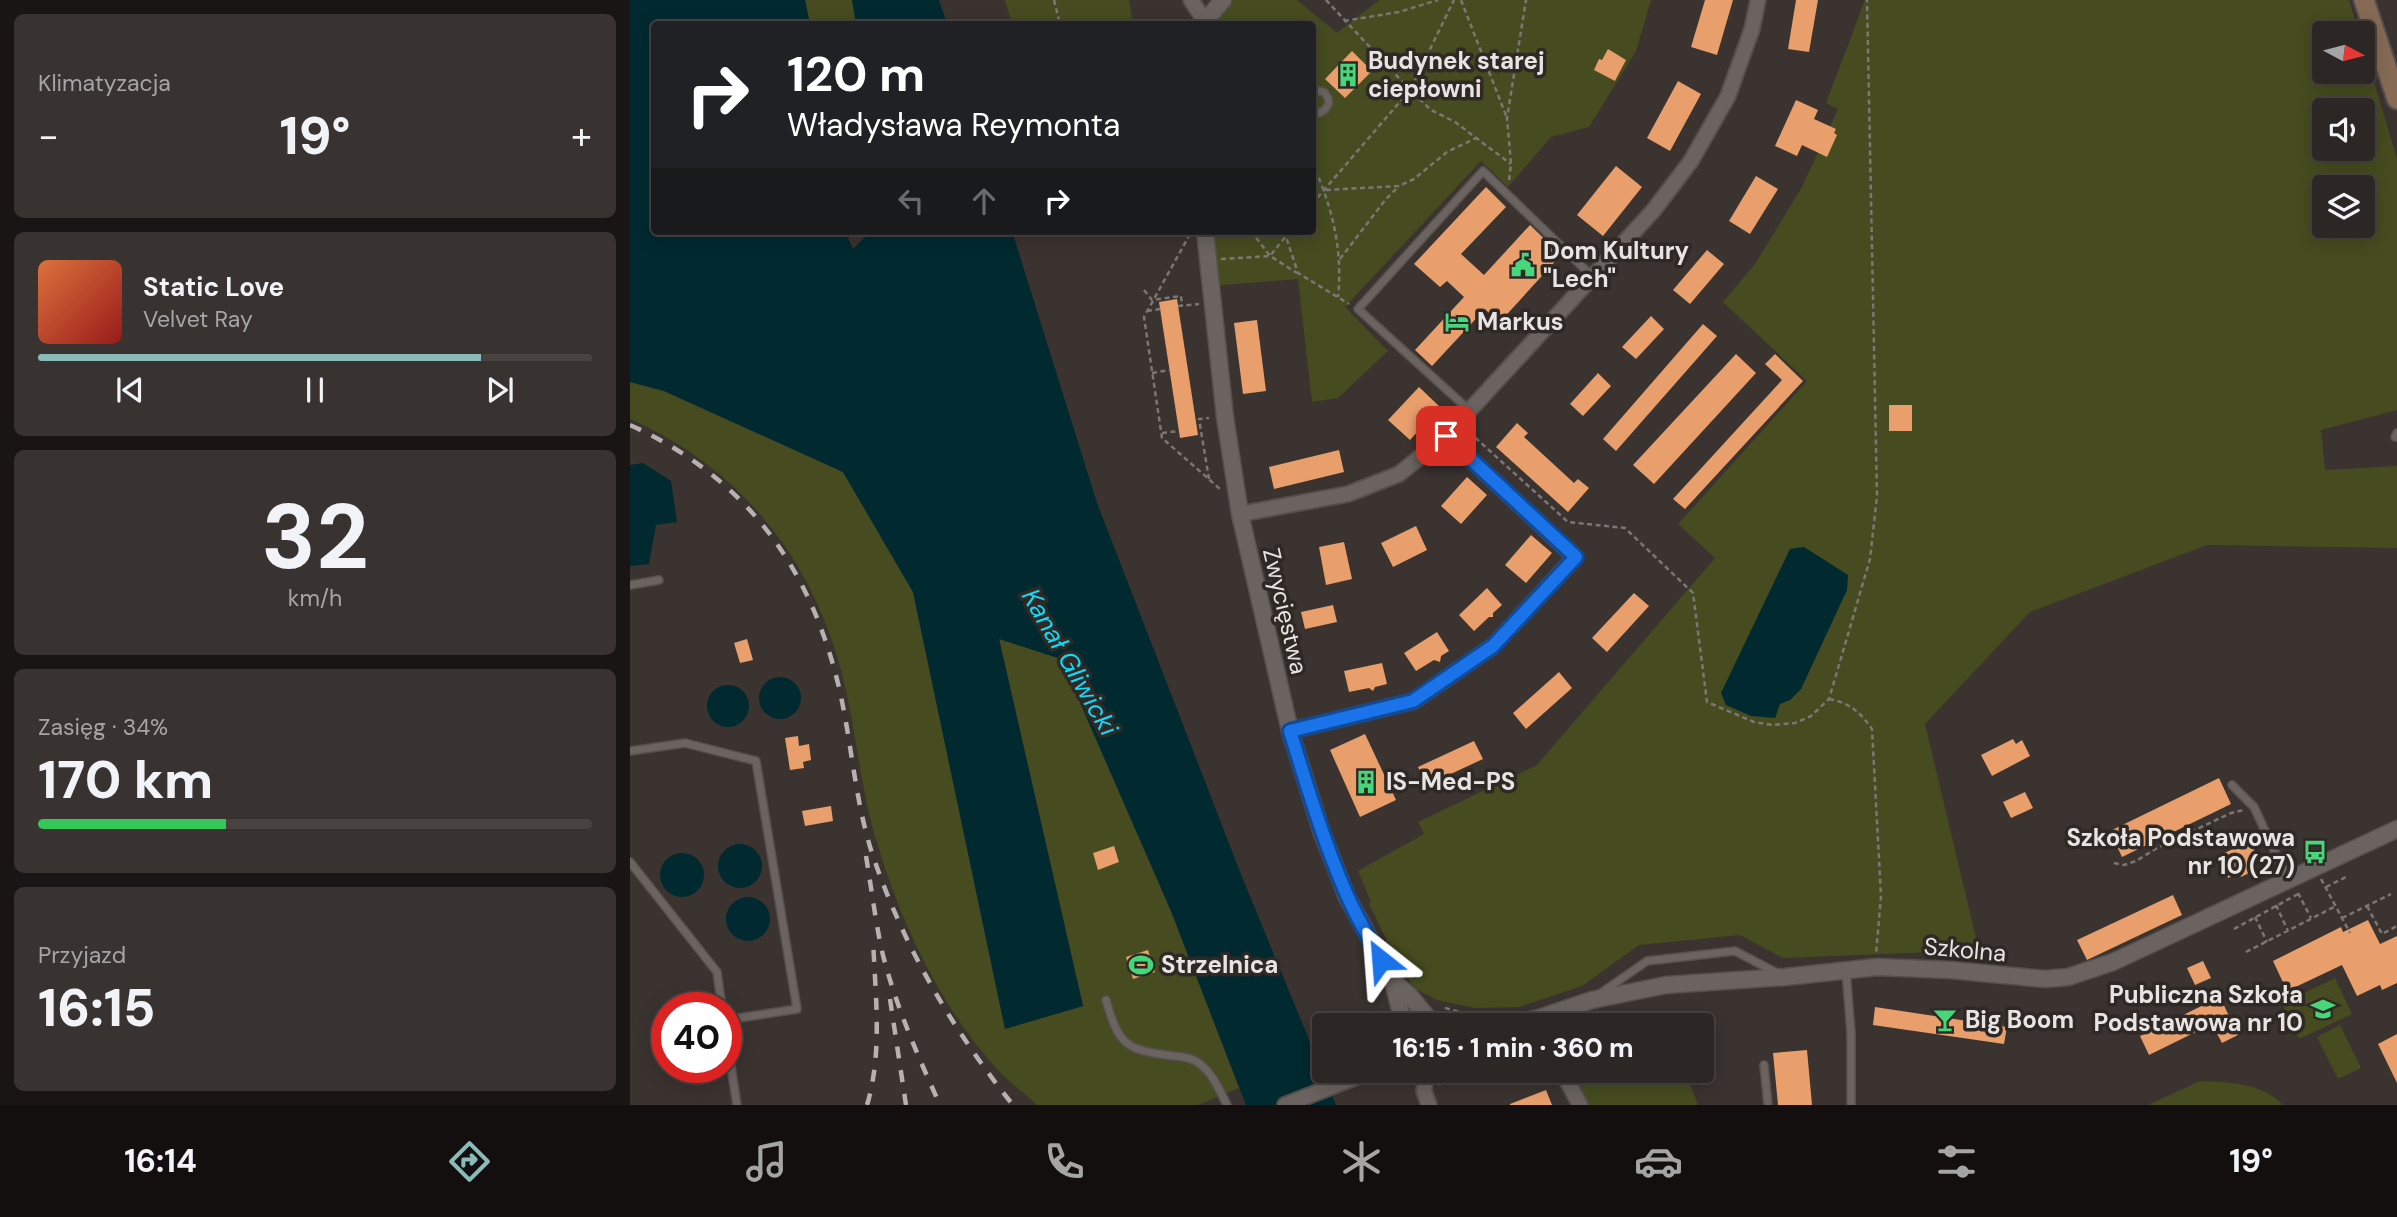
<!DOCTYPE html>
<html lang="pl">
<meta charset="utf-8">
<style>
body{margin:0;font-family:"DM Sans",sans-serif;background:#383231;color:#f1f3f6;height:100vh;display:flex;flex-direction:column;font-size:26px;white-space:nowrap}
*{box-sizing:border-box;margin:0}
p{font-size:23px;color:#a6a5a6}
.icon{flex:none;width:38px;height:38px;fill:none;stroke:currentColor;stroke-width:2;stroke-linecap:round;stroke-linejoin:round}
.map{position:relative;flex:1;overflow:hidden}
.side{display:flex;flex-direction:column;gap:14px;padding:14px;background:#181514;width:630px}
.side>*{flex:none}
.top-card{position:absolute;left:21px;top:21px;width:665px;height:214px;border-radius:7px;box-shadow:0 4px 18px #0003,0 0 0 2px #484341;background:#202124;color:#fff;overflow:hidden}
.needle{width:46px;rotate:97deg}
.buttons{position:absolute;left:1682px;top:21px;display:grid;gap:14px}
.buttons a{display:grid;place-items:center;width:63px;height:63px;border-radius:7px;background:#2c2624;box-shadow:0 4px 18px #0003,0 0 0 2px #484341;font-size:35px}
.speed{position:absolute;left:21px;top:992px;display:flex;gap:14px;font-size:35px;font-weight:700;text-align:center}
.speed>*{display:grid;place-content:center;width:91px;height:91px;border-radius:50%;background:#2c2624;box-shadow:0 4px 18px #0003,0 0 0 2px #484341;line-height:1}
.speed .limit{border:10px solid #d22;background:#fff;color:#111}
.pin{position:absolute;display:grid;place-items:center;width:60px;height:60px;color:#fff;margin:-30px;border-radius:14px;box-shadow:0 4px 10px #0006}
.me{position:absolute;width:77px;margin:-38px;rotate:332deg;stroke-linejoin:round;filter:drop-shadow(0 0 5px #0008)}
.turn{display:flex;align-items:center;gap:24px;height:147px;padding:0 21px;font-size:32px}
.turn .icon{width:91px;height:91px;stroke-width:2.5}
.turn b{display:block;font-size:49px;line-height:60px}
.lanes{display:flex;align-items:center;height:66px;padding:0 21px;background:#0003;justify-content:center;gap:35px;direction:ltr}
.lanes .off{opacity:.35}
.big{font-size:52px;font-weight:800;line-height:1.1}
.side .card{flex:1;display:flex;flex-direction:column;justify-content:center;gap:10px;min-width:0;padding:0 24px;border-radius:10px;background:#383231}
.side .dial{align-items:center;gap:0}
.dial b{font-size:91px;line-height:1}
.song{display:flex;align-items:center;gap:21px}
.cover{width:84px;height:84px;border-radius:10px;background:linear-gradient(135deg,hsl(20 70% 55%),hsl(0 70% 35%))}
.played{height:7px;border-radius:4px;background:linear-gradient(90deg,#8bbbb9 80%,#484341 80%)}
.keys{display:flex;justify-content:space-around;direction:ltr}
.heat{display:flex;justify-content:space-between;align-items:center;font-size:38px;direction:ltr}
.charge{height:10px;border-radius:5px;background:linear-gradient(90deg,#34c759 34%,#484341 0)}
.trip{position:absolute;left:682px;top:1013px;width:402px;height:70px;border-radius:7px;background:#2c2624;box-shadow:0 4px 18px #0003,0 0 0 2px #484341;font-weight:800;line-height:70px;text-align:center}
.tab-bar{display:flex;height:112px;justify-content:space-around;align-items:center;background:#120f0e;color:#a6a5a6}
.tab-bar .icon{width:49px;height:49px}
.tab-bar .active{color:#8bbbb9}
.tab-bar b{font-size:32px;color:#f1f3f6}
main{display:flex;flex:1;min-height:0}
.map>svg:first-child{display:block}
</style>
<main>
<section class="side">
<div class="card"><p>Klimatyzacja</p>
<div class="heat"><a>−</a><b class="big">19°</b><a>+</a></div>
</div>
<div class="card">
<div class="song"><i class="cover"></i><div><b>Static Love</b><p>Velvet Ray</p></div></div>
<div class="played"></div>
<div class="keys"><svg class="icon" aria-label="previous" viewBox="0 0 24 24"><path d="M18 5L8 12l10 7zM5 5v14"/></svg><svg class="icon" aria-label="pause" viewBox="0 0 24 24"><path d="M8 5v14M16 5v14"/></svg><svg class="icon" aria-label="next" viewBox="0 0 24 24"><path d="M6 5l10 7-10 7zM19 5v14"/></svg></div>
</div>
<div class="card dial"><b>32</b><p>km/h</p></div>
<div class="card"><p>Zasięg · 34%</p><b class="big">170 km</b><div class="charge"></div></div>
<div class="card"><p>Przyjazd</p><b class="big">16:15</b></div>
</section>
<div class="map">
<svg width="1767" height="1105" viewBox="0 0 1767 1105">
<rect width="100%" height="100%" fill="#3a3330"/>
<!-- green -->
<path fill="#464c1f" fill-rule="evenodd" d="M175,0H222L226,24H180Z
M375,0H499L503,24H382Z
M593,0H667L707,33L749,0H1021L1006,51L959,127L921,137L878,187L851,161L715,307L758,351L708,398L682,402L668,279L581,286L575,231H682V24H573Z
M1235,0H1719L1729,33H1694V72H1732L1733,45L1767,159V410L1691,430L1695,470L1767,466V548L1577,545L1400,612L1295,724L1351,959L1305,952L1153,958L1110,935L1009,945L952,986L889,1007L845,1008L807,1000L784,988L764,955L739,904L741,902L728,871L794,834L788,822L907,765L1085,558L1048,524L1177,381L1093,302L1125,264L1172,187L1208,109L1196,103ZM1694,110H1732V149H1694ZM1694,187H1732V226H1694Z
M0,382L34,391L213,472L283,592L375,1028L453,1006L369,638L431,659L541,911L609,1088L568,1105H407C394,1093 379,1082 368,1070C311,1008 272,925 248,846C232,795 228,747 217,695C191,571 118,471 0,419Z
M1705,978L1722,1014L1669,1039L1652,1004Z
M1710,1025L1731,1068L1708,1079L1687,1037Z
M939,1071H1055L1068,1105H953Z
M1570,1081C1598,1082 1633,1083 1653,1105H1518Z"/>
<!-- water -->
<path fill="#012930" d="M0,0H175L180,24H24V231H215L223,249L241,231H382L467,503L612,877L706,1105H616L541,911L431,659L369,639L453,1006L375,1029L283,592L213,472L34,391L0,382Z
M222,0H309L317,24H226Z
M13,463L41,481L47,522L26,525L19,564L0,566V465Z
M1174,547L1218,575L1217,590L1171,689L1160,700L1150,704L1145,718L1121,716L1096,705L1091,693L1160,549Z
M129 698a21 21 0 1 1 42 0a21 21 0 1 1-42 0Z
M77 706a21 21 0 1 1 42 0a21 21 0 1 1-42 0Z
M88 866a22 22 0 1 1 44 0a22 22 0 1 1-44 0Z
M30 875a22 22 0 1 1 44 0a22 22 0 1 1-44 0Z
M96 919a22 22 0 1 1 44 0a22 22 0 1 1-44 0Z"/>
<!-- building -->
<path fill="#e99f6c" d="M1075,0H1103L1087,55L1061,47Z
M1166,0H1188L1179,52L1158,49Z
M978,49L996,60L985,81L964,70L969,59L972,60Z
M722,51L742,71L715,98L695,79Z
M1048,81L1071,94L1040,151L1017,138Z
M1166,100L1188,110L1184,119L1206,129L1204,133L1207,135L1197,157L1172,145L1167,156L1145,146Z
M986,166L1012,187L973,236L947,215Z
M1126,176L1148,189L1120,234L1099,221Z
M856,187L876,207L831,254L854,275L900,225L931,255L869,323L855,309L802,366L785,350L834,297L817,281L810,287L784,264Z
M1077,250L1094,264L1060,304L1043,290Z
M547,299L568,435L550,438L529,302Z
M1021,316L1034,329L1006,359L992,347Z
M627,320L636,391L613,394L604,323Z
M1073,324L1087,336L986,451L973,439Z
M1106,354L1126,373L1024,484L1003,465Z
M1145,354L1173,381L1055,509L1043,499L1152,380L1135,364Z
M968,373L981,386L953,416L940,404Z
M789,387L810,407L780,440L758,420Z
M1259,405H1282V431H1259Z
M887,423L898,433L894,437L944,483L948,479L959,488L938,512L866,447Z
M709,450L714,472L644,489L639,467Z
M837,477L857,495L831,524L811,506Z
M786,526L797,550L763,567L751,543Z
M901,535L922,553L896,583L875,565Z
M714,542L722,579L696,585L689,547Z
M857,588L872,605L863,613V617H859L844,631L829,615Z
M1004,593L1019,606L977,652L962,638Z
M703,605L707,622L675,629L671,612Z
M807,632L819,651L811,656L810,662L804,660L786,671L774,653Z
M117,639L123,660L110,663L104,643Z
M752,663L757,684L745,687L743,691L739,688L719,692L714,671Z
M929,672L942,688L896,729L883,713Z
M735,734L766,800L730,817L700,750Z
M168,736L169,746L179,744L181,760L173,762L174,768L160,770L155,738Z
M1383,739L1386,744L1392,740L1400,756L1362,776L1351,755Z
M844,741L853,759L797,785L788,767Z
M1589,778L1601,804L1492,857L1480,831Z
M1395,792L1403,808L1381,818L1373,802Z
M201,806L203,821L175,826L172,811Z
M1620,841L1630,862L1619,867L1621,872L1611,877L1609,872L1598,878L1588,856Z
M484,846L489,862L468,870L463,853Z
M1543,895L1552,915L1457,960L1447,940Z
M1738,920L1750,944L1767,936V983L1752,990L1750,985L1727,996L1712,965L1657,991L1643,961L1711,927L1713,932Z
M518,950L525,972L503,979L496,957Z
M1573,961L1581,978L1565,985L1557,968Z
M1590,997L1608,1035L1592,1043L1582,1024L1519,1055L1510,1036Z
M1245,1007L1377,1027L1374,1044L1243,1025Z
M1767,1034V1083L1748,1044Z
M1177,1050L1182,1105H1148L1143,1053Z
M916,1090L922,1105H880V1104Z"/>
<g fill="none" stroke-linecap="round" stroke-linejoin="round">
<!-- service casing -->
<g stroke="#554f4d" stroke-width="10">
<path id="service" d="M682,90L694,92C701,100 700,107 690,113L682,111
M839,410L728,309L853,171L963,277
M1765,437L1767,433
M0,585L29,580
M0,751L55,743L126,761L167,1009L96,1020
M1602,785L1624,807L1658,880
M0,862L87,972L92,1008
M1216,971L1221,1033V1105
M971,993L1017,961L1105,951L1149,974
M476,1000C489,1046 496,1050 544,1056C553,1057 563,1058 570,1064C583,1074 590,1091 597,1105
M96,1034L107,1105
M1134,1065L1138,1105"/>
</g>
<!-- minor casing -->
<g stroke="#554f4d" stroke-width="18">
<path id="minor" d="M561,0L575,21
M610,514L718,494L769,474L816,436L1023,211L1061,161L1098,96L1122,29L1128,0
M660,731L784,701L863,646L945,557L816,436
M796,1071L794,1091L799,1105
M932,1071L950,1105
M655,1105L742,1071"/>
</g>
<!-- tertiary casing -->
<g stroke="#554f4d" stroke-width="19">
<path id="tertiary" d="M573,24L593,0
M575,231L595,417L610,514L660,731L692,833L717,897L763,981L774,1026
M763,981L780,996L798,1018
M779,1026C791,1017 803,1017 814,1026
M873,1026L909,1018L962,1000L1036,985L1155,977L1247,967L1320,970L1415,979L1438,977L1483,962L1767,829"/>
</g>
<!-- secondary casing -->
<g stroke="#554f4d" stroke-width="23">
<path id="secondary" d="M1734,0L1767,99"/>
</g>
<!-- path -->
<path stroke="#7c7674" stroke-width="2.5" stroke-dasharray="5 3.5" stroke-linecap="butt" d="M424,0L430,24
M696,0L780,90L801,110L825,122L881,164
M831,0L877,118
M714,21L769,12L808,0
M682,162C702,206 713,249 708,297
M879,180L881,164L877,118L896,0
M696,190L769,186L784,179L817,152L846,138
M682,204L780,90L824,0
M621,231L640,256L667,273
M654,231L668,273L719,304
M560,234L514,317L532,438L590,489
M591,259L640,256L660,231
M710,259L756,199L769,186
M514,290L522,300L551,296L552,306
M548,306L569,304
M517,311L531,309
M522,373L540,370
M839,432L938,522L995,528L1063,593L1077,702L1124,722L1143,725L1165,723L1181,716L1199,699L1240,559L1247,496L1237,0
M532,433L549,431
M579,479L569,419L579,418
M1199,699C1220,703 1230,712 1242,729L1251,896L1246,954
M1484,863L1494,865L1506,861L1527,848L1601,813L1614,810
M1691,879L1720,933
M1696,887L1716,877
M1668,893L1681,918
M1646,905L1658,931
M1737,906L1752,934L1767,926
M1625,917L1637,942
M1712,918L1761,894
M1604,929L1668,894
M1616,952L1706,906
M815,1008L837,1014L840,1026
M755,1074L758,1078L772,1076L780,1085
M809,1085L823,1071"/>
<!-- service -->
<use href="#service" stroke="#6a635f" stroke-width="7"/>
<!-- minor -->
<use href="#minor" stroke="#6a635f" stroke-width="14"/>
<!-- tertiary -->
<use href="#tertiary" stroke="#6a635f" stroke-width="16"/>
<!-- secondary -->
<use href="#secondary" stroke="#866a56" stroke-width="19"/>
<!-- rail -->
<path stroke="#b7b2af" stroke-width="4.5" stroke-dasharray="12 12" stroke-linecap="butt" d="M0,425C117,478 182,569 210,692C222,746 225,800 242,853C273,946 322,1029 383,1105
M236,856C241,886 245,917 251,947C264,1002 287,1054 310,1105
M260,999L276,1105
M237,1105C253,1052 245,993 243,938"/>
</g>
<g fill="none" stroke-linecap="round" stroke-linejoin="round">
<!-- route casing -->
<g stroke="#114b97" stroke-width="18">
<path id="route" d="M751,960C739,938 726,916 716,893C693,840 677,786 660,731L783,701L863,646L946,557L816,436"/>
</g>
<!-- route -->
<use href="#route" stroke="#1a73e8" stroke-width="12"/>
</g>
<!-- icons -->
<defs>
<g id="building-bare" transform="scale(1.89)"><path d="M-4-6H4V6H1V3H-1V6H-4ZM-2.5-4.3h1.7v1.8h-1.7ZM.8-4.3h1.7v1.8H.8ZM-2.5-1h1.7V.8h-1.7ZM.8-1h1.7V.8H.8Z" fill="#45d77a" stroke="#2f2926" stroke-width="2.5" paint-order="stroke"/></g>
<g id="civic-bare" transform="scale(1.89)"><path d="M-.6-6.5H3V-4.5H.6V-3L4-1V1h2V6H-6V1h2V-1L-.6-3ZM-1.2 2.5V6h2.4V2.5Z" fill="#45d77a" stroke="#2f2926" stroke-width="2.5" paint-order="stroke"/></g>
<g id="hotel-bare" transform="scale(1.89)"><path d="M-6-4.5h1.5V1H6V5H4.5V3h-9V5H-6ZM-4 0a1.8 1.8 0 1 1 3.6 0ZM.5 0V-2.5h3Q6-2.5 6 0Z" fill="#45d77a" stroke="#2f2926" stroke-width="2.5" paint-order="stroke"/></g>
<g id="bus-bare" transform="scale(1.89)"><path d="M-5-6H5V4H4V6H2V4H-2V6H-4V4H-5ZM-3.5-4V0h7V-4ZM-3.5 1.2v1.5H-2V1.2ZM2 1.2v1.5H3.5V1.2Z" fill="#45d77a" stroke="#2f2926" stroke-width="2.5" paint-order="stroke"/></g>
<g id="stadium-bare" transform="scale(1.89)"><path d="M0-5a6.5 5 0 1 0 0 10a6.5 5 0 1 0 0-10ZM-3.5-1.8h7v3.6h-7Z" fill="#45d77a" stroke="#2f2926" stroke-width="2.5" paint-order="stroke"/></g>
<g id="school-bare" transform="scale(1.89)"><path d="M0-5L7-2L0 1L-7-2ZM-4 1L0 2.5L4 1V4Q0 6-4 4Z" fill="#45d77a" stroke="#2f2926" stroke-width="2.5" paint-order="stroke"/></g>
<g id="bar-bare" transform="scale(1.89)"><path d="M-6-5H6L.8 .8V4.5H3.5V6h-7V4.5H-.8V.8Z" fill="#45d77a" stroke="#2f2926" stroke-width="2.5" paint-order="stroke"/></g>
</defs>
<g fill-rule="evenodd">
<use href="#building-bare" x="718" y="75"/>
<use href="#civic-bare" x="893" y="265"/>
<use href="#hotel-bare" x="827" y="322"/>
<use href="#building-bare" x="736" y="782"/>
<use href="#bus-bare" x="1685" y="852"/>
<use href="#stadium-bare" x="511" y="965"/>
<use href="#school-bare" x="1693" y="1009"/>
<use href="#bar-bare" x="1315" y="1020"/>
</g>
<g text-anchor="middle" stroke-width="7" stroke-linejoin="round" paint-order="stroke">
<!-- poi labels -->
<g font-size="24" font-weight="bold" fill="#e8e4e2" stroke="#2f2926" text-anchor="start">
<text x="738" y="69">Budynek starej<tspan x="738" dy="28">ciepłowni</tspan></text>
<text x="913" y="259">Dom Kultury<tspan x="913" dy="28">"Lech"</tspan></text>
<text x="847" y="330">Markus</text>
<text x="756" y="790">IS-Med-PS</text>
<text x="1665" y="846" text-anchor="end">Szkoła Podstawowa<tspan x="1665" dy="28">nr 10 (27)</tspan></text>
<text x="531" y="973">Strzelnica</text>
<text x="1673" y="1003" text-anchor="end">Publiczna Szkoła<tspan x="1673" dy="28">Podstawowa nr 10</tspan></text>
<text x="1335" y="1028">Big Boom</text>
</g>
<!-- street labels -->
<g font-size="24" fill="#e8e4e2" stroke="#2f2926">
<text transform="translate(655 611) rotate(77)" y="8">Zwycięstwa</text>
<text transform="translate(1335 950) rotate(5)" y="8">Szkolna</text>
</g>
<!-- water labels -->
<g font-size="26" font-style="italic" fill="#11d9f9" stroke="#2f2926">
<text transform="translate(440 662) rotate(60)" y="9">Kanał Gliwicki</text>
</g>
</g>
</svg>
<div class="buttons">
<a><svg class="needle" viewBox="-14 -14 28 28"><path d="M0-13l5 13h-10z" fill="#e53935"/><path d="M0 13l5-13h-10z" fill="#a6a5a6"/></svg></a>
<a><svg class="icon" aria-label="sound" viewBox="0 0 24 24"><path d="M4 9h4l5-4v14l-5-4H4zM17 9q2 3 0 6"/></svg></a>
<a><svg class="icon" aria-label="layers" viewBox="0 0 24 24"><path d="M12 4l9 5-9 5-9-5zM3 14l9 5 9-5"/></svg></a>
</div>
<div class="speed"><div class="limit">40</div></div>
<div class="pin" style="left:816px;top:436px;background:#d93025"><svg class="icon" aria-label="arrive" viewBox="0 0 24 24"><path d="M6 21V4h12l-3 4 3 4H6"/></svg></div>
<svg class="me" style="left:751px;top:960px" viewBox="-20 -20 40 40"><path d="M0-17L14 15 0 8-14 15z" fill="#1a73e8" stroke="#fff" stroke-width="4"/></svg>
<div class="trip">16:15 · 1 min · 360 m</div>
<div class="top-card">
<div class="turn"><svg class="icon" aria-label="right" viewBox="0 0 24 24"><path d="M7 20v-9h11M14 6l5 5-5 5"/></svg><div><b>120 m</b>Władysława Reymonta</div></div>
<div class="lanes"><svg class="icon off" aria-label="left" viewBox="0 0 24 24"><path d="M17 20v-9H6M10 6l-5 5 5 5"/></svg><svg class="icon off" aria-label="ahead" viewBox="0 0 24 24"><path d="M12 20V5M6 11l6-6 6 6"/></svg><svg class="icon" aria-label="right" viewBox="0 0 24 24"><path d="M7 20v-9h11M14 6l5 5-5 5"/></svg></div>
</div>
</div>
</main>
<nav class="tab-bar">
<b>16:14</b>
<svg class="icon active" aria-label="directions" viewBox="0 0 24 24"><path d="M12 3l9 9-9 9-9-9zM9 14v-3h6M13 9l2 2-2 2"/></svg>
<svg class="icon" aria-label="music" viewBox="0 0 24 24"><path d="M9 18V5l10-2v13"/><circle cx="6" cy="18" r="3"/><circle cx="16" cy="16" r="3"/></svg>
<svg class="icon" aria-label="phone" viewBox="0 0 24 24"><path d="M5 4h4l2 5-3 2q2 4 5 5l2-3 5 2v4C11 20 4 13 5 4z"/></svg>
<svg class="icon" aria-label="climate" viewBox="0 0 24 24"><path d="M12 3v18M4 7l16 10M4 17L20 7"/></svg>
<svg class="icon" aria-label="car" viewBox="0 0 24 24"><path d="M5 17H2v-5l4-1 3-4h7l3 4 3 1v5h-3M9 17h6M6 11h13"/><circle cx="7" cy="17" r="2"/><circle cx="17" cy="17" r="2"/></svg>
<svg class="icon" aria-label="filters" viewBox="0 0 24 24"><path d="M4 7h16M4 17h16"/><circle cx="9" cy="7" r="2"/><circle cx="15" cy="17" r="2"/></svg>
<b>19°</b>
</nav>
